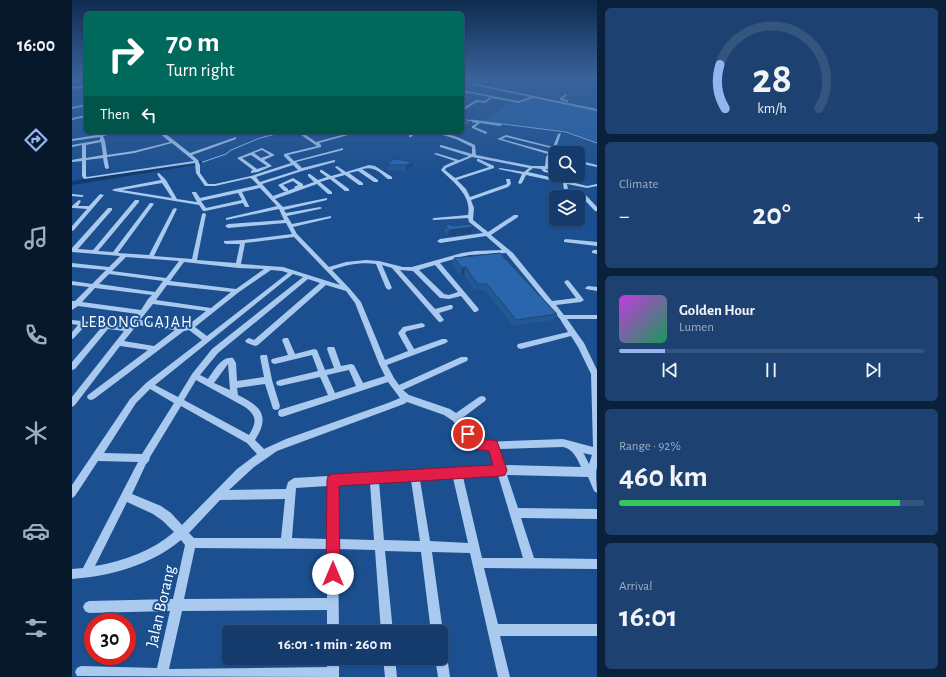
<!DOCTYPE html>
<meta charset="utf-8">
<style>
body{margin:0;font-family:"Alegreya Sans",sans-serif;background:#1d4271;color:#f1f3f6;height:100vh;display:flex;flex-direction:column;font-size:15px;white-space:nowrap}
*{box-sizing:border-box;margin:0}
p{font-size:13px;color:#9dadc1}
.icon{flex:none;width:22px;height:22px;fill:none;stroke:currentColor;stroke-width:2;stroke-linecap:round;stroke-linejoin:round}
.map{position:relative;flex:1;overflow:hidden}
.details{display:flex;flex-direction:column;gap:8px;padding:8px;background:#0b203b;width:349px}
.details>*{flex:none}
.banner{position:absolute;left:12px;top:12px;width:380px;height:122px;border-radius:6px;box-shadow:0 1px 3px #0004,0 0 0 1px #33557e;background:#00695c;color:#fff;overflow:hidden}
.buttons{position:absolute;left:477px;top:146px;display:grid;gap:8px}
.buttons a{display:grid;place-items:center;width:36px;height:36px;border-radius:6px;background:#143b6b;box-shadow:0 1px 3px #0004,0 0 0 1px #33557e;font-size:20px}
.speed{position:absolute;left:12px;top:613px;display:flex;gap:8px;font-size:20px;font-weight:700;text-align:center}
.speed>*{display:grid;place-content:center;width:52px;height:52px;border-radius:50%;background:#143b6b;box-shadow:0 1px 3px #0004,0 0 0 1px #33557e;line-height:1}
.speed .limit{border:6px solid #d22;background:#fff;color:#111}
.pin{position:absolute;display:grid;place-items:center;width:34px;height:34px;color:#fff;margin:-17px;border:2px solid #fff;border-radius:50%;box-shadow:0 1px 4px #0007}
.me{position:absolute;width:44px;margin:-22px;rotate:0deg;stroke-linejoin:round;filter:drop-shadow(0 0 3px #0008)}
.turn{display:flex;align-items:center;gap:14px;height:84px;padding:0 16px;font-size:18px}
.turn .icon{width:52px;height:52px;stroke-width:2.5}
.turn b{display:block;font-size:28px;line-height:34px}
.then{display:flex;align-items:center;height:38px;padding:0 16px;background:#0003;gap:8px;font-size:15px}
.big{font-size:30px;font-weight:600;line-height:1.1}
.details .tile{flex:1;display:flex;flex-direction:column;justify-content:center;gap:6px;min-width:0;padding:0 14px;border-radius:6px;background:#1d4271}
.details .dial{align-items:center;gap:0}
.dial svg{height:104px;overflow:visible;fill:none;stroke:#33557e;stroke-width:7;stroke-linecap:round;text-anchor:middle}
.dial text{fill:#f1f3f6;stroke:none}
.song{display:flex;align-items:center;gap:12px}
.cover{width:48px;height:48px;border-radius:6px;background:linear-gradient(135deg,hsl(290 70% 55%),hsl(150 70% 35%))}
.played{height:4px;border-radius:2px;background:linear-gradient(90deg,#95b2f1 15%,#33557e 15%)}
.keys{display:flex;justify-content:space-around;direction:ltr}
.heat{display:flex;justify-content:space-between;align-items:center;font-size:22px;direction:ltr}
.charge{height:6px;border-radius:3px;background:linear-gradient(90deg,#34c759 92%,#33557e 0)}
.trip{position:absolute;left:150px;top:625px;width:226px;height:40px;border-radius:6px;background:#143b6b;box-shadow:0 1px 3px #0004,0 0 0 1px #33557e;font-weight:600;line-height:40px;text-align:center}
main{display:flex;flex:1;min-height:0}
.dock{display:flex;flex-direction:column;width:72px;justify-content:space-around;align-items:center;background:#08182b;color:#9dadc1}
.dock .icon{width:28px;height:28px}
.dock .on{color:#95b2f1}
.dock b{font-size:18px;color:#f1f3f6}
.map>svg:first-child{display:block}
</style>
<main>
<nav class="dock">
<b>16:00</b>
<svg class="icon on" aria-label="directions" viewBox="0 0 24 24"><path d="M12 3l9 9-9 9-9-9zM9 14v-3h6M13 9l2 2-2 2"/></svg>
<svg class="icon" aria-label="music" viewBox="0 0 24 24"><path d="M9 18V5l10-2v13"/><circle cx="6" cy="18" r="3"/><circle cx="16" cy="16" r="3"/></svg>
<svg class="icon" aria-label="phone" viewBox="0 0 24 24"><path d="M5 4h4l2 5-3 2q2 4 5 5l2-3 5 2v4C11 20 4 13 5 4z"/></svg>
<svg class="icon" aria-label="climate" viewBox="0 0 24 24"><path d="M12 3v18M4 7l16 10M4 17L20 7"/></svg>
<svg class="icon" aria-label="car" viewBox="0 0 24 24"><path d="M5 17H2v-5l4-1 3-4h7l3 4 3 1v5h-3M9 17h6M6 11h13"/><circle cx="7" cy="17" r="2"/><circle cx="17" cy="17" r="2"/></svg>
<svg class="icon" aria-label="filters" viewBox="0 0 24 24"><path d="M4 7h16M4 17h16"/><circle cx="9" cy="7" r="2"/><circle cx="15" cy="17" r="2"/></svg>
</nav>
<div class="map">
<svg width="525" height="677" viewBox="0 0 525 677">
<rect width="100%" height="100%" fill="#1b4f8f"/>
<!-- green -->
<path fill="#2461a8" d="M462,98L525,111V142L494,131L411,121L439,102L446,103Z"/>
<g fill="none" stroke-linecap="round" stroke-linejoin="round">
<!-- stream -->
<path stroke="#9cc4f0" stroke-width="1" d="M399,120L494,132L525,143
M128,163L154,154L159,150L188,138L212,132"/>
<!-- river -->
<path fill="#123a6d" fill-rule="evenodd" d="M128,161L130,162V164L0,185V181Z"/>
<!-- minor -->
<path fill="#a9c9ee" fill-rule="evenodd" d="M6,79H13L0,82V80Z
M390,79L396,80V81H390Z
M400,83L525,109V111L462,98L446,103L420,98L413,103L405,102L390,111V109L404,100L412,101L418,97L390,92V90L446,101L458,97L401,85Z
M14,85V87L0,89V87Z
M494,94L495,95L491,99L496,100V102L488,100V98Z
M14,104V106L0,109V107Z
M14,115V117L0,120V118Z
M390,119L428,124L430,125L428,126L408,123L403,127L415,132L414,134L400,128V126L405,123L390,121Z
M43,132H52L31,136L33,141L35,155L62,151L98,142L86,132H90L93,134L107,132L95,135L118,153L164,137V139L120,155L126,160L128,165V173L136,184H143L179,176L219,163L212,156V154L245,146L225,132H229L244,142L281,132H287L247,143L249,145V147L216,155L222,161L271,148V150L224,162L230,168L262,160H263V162L230,171L190,184L201,196L223,188L222,187L226,185L221,181L211,185L216,189V191H212L206,185L221,178L231,184V186L242,182L236,176V174H238L246,180L255,177L248,172V170H250L259,176L270,173L264,168L263,167L265,166L274,172L297,165L303,166L320,177V179H316C307,172 303,166 290,169L306,180V182H302L286,171L277,173L291,183V185H287L273,175L262,178L277,189V191H273L258,179L248,182L260,192V194H256L245,184L203,199L211,207L255,198V200L212,210L214,213L248,207L250,208L248,209L215,216L220,224L259,216V218L221,227L225,234L257,267L274,262L294,260L307,261L331,267H340L390,253L403,251L430,250L414,236L368,243L365,241L368,239L411,233L397,222L396,218L362,220L360,219L362,218L396,215C400,195 381,182 369,170L372,166L383,161L362,154L364,153L387,160L397,156L368,147V145H369L400,154V147L384,139L361,132C376,132 390,139 403,145L404,155L460,166H473L474,157L476,154L425,139L434,135L481,147L486,134L489,133L484,148L504,153H496L482,150L478,157L477,166L484,167V169H474V170L484,172V174L472,172L469,169L461,168L456,172L491,180L493,175H497L495,181L515,186L525,184V186L515,188L495,184L497,195L495,196L493,195L491,183L454,175L450,183L448,184L446,183L450,174L426,169L428,168L452,172L457,168L400,157L374,168L373,170L383,178L417,167L405,161V159H407L422,166V168L385,180L394,189L398,197L432,185L435,184L434,179H438L439,184L436,187L399,200L402,208L401,220L416,232L442,215H446V217L419,235L441,253L480,301L504,298L492,282L495,280L497,281L512,300L509,302L484,305L492,315H525V319H495L512,343L525,370V467C523,474 525,485 525,493L522,491L516,477L435,475L446,508L525,509V519L449,518L462,558L525,559V569L412,568L426,624H525V636H428L438,677H426L398,553L360,552L371,632L369,636V632H359L349,552L313,551L321,632H309L303,550L266,549L267,632H255V610L110,611L97,669L255,667V658H267V677L5,676L3,672L5,668L9,666L85,668L98,611L17,613L13,611L11,607L13,603L17,601L101,599L113,545L109,540C79,565 39,576 0,579V569L11,568L66,462L26,461L3,496L0,498V485L58,399L74,383L130,340L117,330L112,331L22,399L19,400L16,399L15,397L16,395L76,350L48,346L3,405L0,407V397L52,331L36,329L3,369L0,370V362L29,328L13,326L2,338L0,339V332L6,325L0,324V320L56,326L66,314L6,306L0,310V301H3L17,287L0,285V281L20,284L34,270L0,267V263L37,267L48,256L0,252V248L36,208H40V210L6,249L21,250L63,200H67V202L26,251L41,252L78,203H80L82,204L46,253L77,255L101,209L103,208L105,209L82,256L120,259L130,214L132,213L134,214L125,260L164,263L168,244H154L152,243V241L171,240L220,234L214,223L156,228L153,226L156,224L212,220L207,209L154,220V218L205,206L188,188L170,192L177,206V207H173L171,203L133,211H131L127,205L42,191L40,190L42,189L89,180L85,174L87,173L94,180L105,199L125,202L120,193V192H124L128,198L186,185L180,179L178,178L143,186H133L124,173L123,163L12,179L10,176V161L0,162V160L10,158V145L0,147V145L28,140V137L0,141V139ZM434,137L479,148L477,152L430,139ZM29,142L31,155L14,158V145ZM100,143L122,161L15,177L14,176V160L31,158L33,168L35,169L37,168L35,157L62,153ZM221,165L226,170L188,182L184,177ZM90,183L100,198L50,190ZM166,193L170,200L134,208L129,201ZM222,237L268,285L211,267L169,264L173,243ZM434,253L488,319L496,332L446,344L445,346L446,348L449,349L499,336L506,347L519,374L521,447L491,439L408,442L405,440L389,419L413,401L414,399L413,397L410,396L407,397L384,413L378,409L337,395L331,390L395,361L396,359L395,357H389L327,385L322,378L315,365L374,343L376,341L374,339H370L342,349L333,333L335,331L352,327L353,325L350,323L331,327L326,333L336,351L313,360L289,302L278,289L260,270C274,265 289,262 304,264L314,288L317,290L320,288L310,265L320,268L367,322H369L372,320L367,313L380,309L381,307L380,305H378L363,309L328,270L341,271L368,298L377,299L389,296L402,312H404L407,310L406,308L368,263L397,255ZM54,257L107,261L94,278L40,271ZM112,262L166,268L192,269L164,289L98,281ZM363,265L386,292L377,295L372,294L347,270ZM199,270L210,271L216,273L135,336L123,327L167,292ZM37,274L91,281L83,292L27,284ZM221,274L231,277L140,349L120,374L106,397L83,385ZM236,279L248,283L182,340L177,338L175,339L173,341L175,343L183,346L186,345L254,285L274,291L283,303L307,364L313,376L291,383L282,365L279,364L269,366L263,349L262,347H256L255,349L262,368L253,370L245,350L242,349L223,354L216,338H212L210,340L216,355L200,359L199,361L200,363L203,364L240,355L246,371L208,380L205,381L204,383L205,385L208,386L248,377L256,395L207,410L206,413L207,416L210,417L316,382L328,398L316,403L214,439L192,449L183,440C199,415 188,406 166,395L165,388L193,384L201,409L204,410L207,409L208,406L200,380L195,355H189L188,357L192,377L165,381L164,363L161,358C149,356 142,371 136,379L128,375L146,353ZM95,285L159,292L139,308L84,300ZM23,288L80,295L76,299L69,310L10,302ZM81,304L134,311L116,325L110,326L68,320ZM65,325L103,330L82,346L52,341ZM156,364L158,390L142,383ZM277,370L284,386L263,393L255,375ZM124,380L173,407C185,416 185,422 177,435L112,400ZM78,389L102,403L70,454L32,453L64,403ZM335,402L372,415L381,421L399,446L407,450H418L423,466L222,478L216,482L214,489L157,490L182,467L205,451L332,404ZM109,406L175,443L185,454L165,469L110,525L99,513L89,506L60,494L74,464L77,461L78,457ZM491,447C501,449 505,458 509,467L432,465L427,449ZM511,453L520,455L517,464L512,454ZM426,475L451,558H410L391,477ZM381,478L396,543L358,541L348,480ZM339,480L348,541L312,540L307,482ZM298,483L302,540L266,539V485ZM256,486V539L220,538L224,488ZM213,499L209,538H122L117,533L148,500ZM55,502L81,514L91,521L102,532C80,551 52,561 23,566ZM123,548L256,549L255,598L112,599Z
M342,132H346L339,137H337V135Z
M190,148L203,155L192,160L200,166L186,172L179,173V171L181,170L165,158ZM190,150L198,155L189,158L182,153ZM179,155L195,166L185,169L170,158Z
M505,153C507,153 510,154 511,156L509,161L525,165V167L506,163L507,156Z
M506,191H510L525,207V211H523L506,193Z
M0,194L10,195L12,196L10,197L0,196Z
M28,194L32,195L2,230L0,231V226L15,209L2,208H0V206L7,200L9,201L6,206H17Z
M494,239L525,242V246L492,242V240Z
M522,250H525V254L520,253V251Z
M516,286L525,287V291L514,289L513,288Z
M369,650L373,652L375,656L378,677H366L363,658H369Z
M311,658H323L325,677H313Z"/>
</g>
<!-- wall -->
<path fill="#245895" d="M390,120L400,122L398,127L392,131H390Z
M321,159L340,167L333,171L316,170V165Z
M373,225L380,226L399,233L376,236L372,231Z
M382,258L485,314L481,320L441,326L413,290H402L392,274L388,275L380,265Z"/>
<!-- shaded-wall -->
<path fill="#1d4779" d="M400,122L398,127L392,131L393,126Z
M341,162L340,167L333,171L334,165Z
M401,227L399,233L376,236L377,230Z
M394,267L392,274L388,275L390,268Z"/>
<!-- building -->
<path fill="#2a66ad" stroke="#1d4779" d="M390,120H391L400,122L393,126H390Z
M321,159H324L341,162L334,165H316Z
M379,224L380,226L398,224L401,227L377,230L373,225Z
M428,253L485,314L444,320L415,284H405L394,267L390,268L382,258Z"/>
<!-- sky -->
<linearGradient id="sky" x2="0" y2="1"><stop stop-color="#0f2b4f"/><stop offset="0.45" stop-color="#39639b"/><stop offset="1" stop-color="#39639b" stop-opacity="0"/></linearGradient>
<rect width="525" height="174" fill="url(#sky)"/>
<!-- route -->
<path fill="#e11d48" stroke="#92132f" d="M396,429L400,431L407,440H421L425,441L435,470L433,475L429,476L267,486L268,574L266,579L261,581L256,579L254,574L255,480L256,476L261,474L421,465L417,451L400,449L391,434L392,431Z"/>
<g text-anchor="middle" stroke-width="4" stroke-linejoin="round" paint-order="stroke">
<!-- quarter labels -->
<g font-size="16" letter-spacing="1" fill="#fff" stroke="#1b4f8f">
<text x="65" y="327">LEBONG GAJAH</text>
</g>
<!-- near-street labels -->
<g font-size="17" fill="#fff" stroke="#1b4f8f">
<text transform="translate(88 606) rotate(-77)" y="6">Jalan Borang</text>
</g>
</g>
</svg>
<div class="buttons">
<a><svg class="icon" aria-label="search" viewBox="0 0 24 24"><circle cx="10" cy="10" r="6"/><path d="M15 15l6 6"/></svg></a>
<a><svg class="icon" aria-label="layers" viewBox="0 0 24 24"><path d="M12 4l9 5-9 5-9-5zM3 14l9 5 9-5"/></svg></a>
</div>
<div class="speed"><div class="limit">30</div></div>
<div class="pin" style="left:396px;top:434px;background:#d93025"><svg class="icon" aria-label="arrive" viewBox="0 0 24 24"><path d="M6 21V4h12l-3 4 3 4H6"/></svg></div>
<svg class="me" style="left:261px;top:574px" viewBox="-20 -20 40 40"><circle r="19" fill="#fff"/><path d="M0-13L10 11 0 6-10 11z" fill="#e11d48"/></svg>
<div class="trip">16:01 · 1 min · 260 m</div>
<div class="banner">
<div class="turn"><svg class="icon" aria-label="right" viewBox="0 0 24 24"><path d="M7 20v-9h11M14 6l5 5-5 5"/></svg><div><b>70 m</b>Turn right</div></div>
<div class="then">Then<svg class="icon" aria-label="left" viewBox="0 0 24 24"><path d="M17 20v-9H6M10 6l-5 5 5 5"/></svg></div>
</div>
</div>
<section class="details">
<div class="tile dial"><svg viewBox="0 0 100 80">
<path d="M14 69A42 42 0 1 1 86 69"/>
<path d="M14 69A42 42 0 0 1 10 35" stroke="#95b2f1"/>
<text x="50" y="56" font-size="32" font-weight="700">28</text>
<text x="50" y="72" font-size="11">km/h</text>
</svg></div>
<div class="tile"><p>Climate</p>
<div class="heat"><a>−</a><b class="big">20°</b><a>+</a></div>
</div>
<div class="tile">
<div class="song"><i class="cover"></i><div><b>Golden Hour</b><p>Lumen</p></div></div>
<div class="played"></div>
<div class="keys"><svg class="icon" aria-label="previous" viewBox="0 0 24 24"><path d="M18 5L8 12l10 7zM5 5v14"/></svg><svg class="icon" aria-label="pause" viewBox="0 0 24 24"><path d="M8 5v14M16 5v14"/></svg><svg class="icon" aria-label="next" viewBox="0 0 24 24"><path d="M6 5l10 7-10 7zM19 5v14"/></svg></div>
</div>
<div class="tile"><p>Range · 92%</p><b class="big">460 km</b><div class="charge"></div></div>
<div class="tile"><p>Arrival</p><b class="big">16:01</b></div>
</section>
</main>
